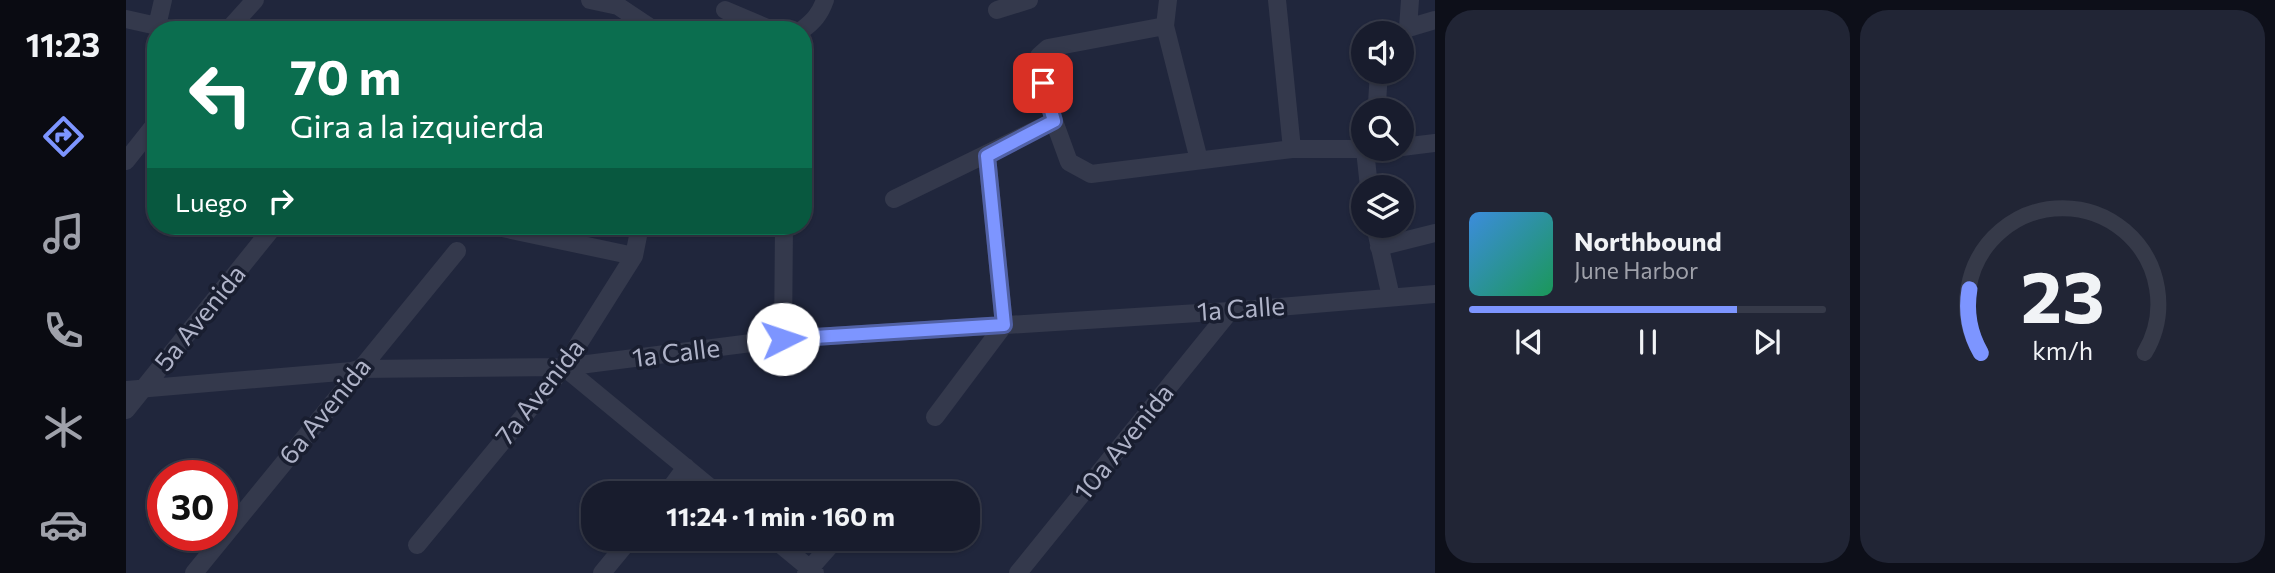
<!DOCTYPE html>
<html lang="es">
<meta charset="utf-8">
<style>
body{margin:0;font-family:Commissioner,sans-serif;background:#212535;color:#f1f3f6;height:100vh;display:flex;flex-direction:column;font-size:26px;white-space:nowrap}
*{box-sizing:border-box;margin:0}
p{font-size:23px;color:#9fa1aa}
.icon{flex:none;width:38px;height:38px;fill:none;stroke:currentColor;stroke-width:2;stroke-linecap:round;stroke-linejoin:round}
.map{position:relative;flex:1;overflow:hidden}
.sheet{display:flex;flex-direction:column;gap:10px;padding:10px;background:#0d0f19;width:840px}
.sheet>*{flex:none}
.top-card{position:absolute;left:21px;top:21px;width:665px;height:214px;border-radius:28px;box-shadow:0 2px 5px #0004,0 0 0 2px #363a49;background:#0b6e4f;color:#fff;overflow:hidden}
.controls{position:absolute;left:1225px;top:21px;display:grid;gap:14px}
.controls a{display:grid;place-items:center;width:63px;height:63px;border-radius:50%;background:#181c2d;box-shadow:0 2px 5px #0004,0 0 0 2px #363a49;font-size:35px}
.speed{position:absolute;left:21px;top:460px;display:flex;gap:14px;font-size:35px;font-weight:700;text-align:center}
.speed>*{display:grid;place-content:center;width:91px;height:91px;border-radius:50%;background:#181c2d;box-shadow:0 2px 5px #0004,0 0 0 2px #363a49;line-height:1}
.speed .limit{border:10px solid #d22;background:#fff;color:#111}
.pin{position:absolute;display:grid;place-items:center;width:60px;height:60px;color:#fff;margin:-30px;border-radius:14px;box-shadow:0 4px 10px #0006}
.me{position:absolute;width:77px;margin:-38px;rotate:86deg;stroke-linejoin:round;filter:drop-shadow(0 0 5px #0008)}
.turn{display:flex;align-items:center;gap:24px;height:147px;padding:0 28px;font-size:32px}
.turn .icon{width:91px;height:91px;stroke-width:2.5}
.turn b{display:block;font-size:49px;line-height:60px}
.then{display:flex;align-items:center;height:66px;padding:0 28px;background:#0003;gap:14px;font-size:26px}
.sheet .tile{flex:1;display:flex;flex-direction:column;justify-content:center;gap:10px;min-width:0;padding:0 24px;border-radius:28px;background:#212535}
.sheet .dial{align-items:center;gap:0}
.dial svg{height:182px;overflow:visible;fill:none;stroke:#363a49;stroke-width:7;stroke-linecap:round;text-anchor:middle}
.dial text{fill:#f1f3f6;stroke:none}
.song{display:flex;align-items:center;gap:21px}
.cover{width:84px;height:84px;border-radius:10px;background:linear-gradient(135deg,hsl(210 70% 55%),hsl(150 70% 35%))}
.played{height:7px;border-radius:4px;background:linear-gradient(90deg,#7d95ff 75%,#363a49 75%)}
.keys{display:flex;justify-content:space-around;direction:ltr}
.sheet .tiles{flex:1;display:grid;gap:10px;grid-template-columns:repeat(2,1fr)}
.trip{position:absolute;left:455px;top:481px;width:399px;height:70px;border-radius:28px;background:#181c2d;box-shadow:0 2px 5px #0004,0 0 0 2px #363a49;font-weight:700;line-height:70px;text-align:center}
main{display:flex;flex:1;min-height:0}
.menu{display:flex;flex-direction:column;width:126px;justify-content:space-around;align-items:center;background:#0a0b12;color:#9fa1aa}
.menu .icon{width:49px;height:49px}
.menu .active{color:#7d95ff}
.menu b{font-size:32px;color:#f1f3f6}
.map>svg:first-child{display:block}
</style>
<main>
<nav class="menu">
<b>11:23</b>
<svg class="icon active" aria-label="directions" viewBox="0 0 24 24"><path d="M12 3l9 9-9 9-9-9zM9 14v-3h6M13 9l2 2-2 2"/></svg>
<svg class="icon" aria-label="music" viewBox="0 0 24 24"><path d="M9 18V5l10-2v13"/><circle cx="6" cy="18" r="3"/><circle cx="16" cy="16" r="3"/></svg>
<svg class="icon" aria-label="phone" viewBox="0 0 24 24"><path d="M5 4h4l2 5-3 2q2 4 5 5l2-3 5 2v4C11 20 4 13 5 4z"/></svg>
<svg class="icon" aria-label="climate" viewBox="0 0 24 24"><path d="M12 3v18M4 7l16 10M4 17L20 7"/></svg>
<svg class="icon" aria-label="car" viewBox="0 0 24 24"><path d="M5 17H2v-5l4-1 3-4h7l3 4 3 1v5h-3M9 17h6M6 11h13"/><circle cx="7" cy="17" r="2"/><circle cx="17" cy="17" r="2"/></svg>
</nav>
<div class="map">
<svg width="1309" height="573" viewBox="0 0 1309 573">
<rect width="100%" height="100%" fill="#20263c"/>
<g fill="none" stroke-linecap="round" stroke-linejoin="round">
<!-- minor -->
<path stroke="#34394c" stroke-width="18" d="M464,0L492,6L528,30
M1042,0L1039,26L1073,160
M1151,0L1166,149
M599,10L646,30
M871,10L903,0
M0,19L49,30
M31,26L37,0
M1282,28L1309,20
M102,30L129,0
M676,30C688,21 694,14 699,0
M1276,34L1282,28L1284,0
M1253,72L1251,103L1253,110
M928,121L911,64L913,56L922,48L1039,26
M1276,147L1309,143
M1239,150L1243,187
M0,161L30,123
M768,199L928,121L943,162L965,174L1166,149H1265
M367,226L508,256
M1249,226L1265,297
M1253,247L1309,233
M657,339L658,226
M438,367L592,494
M0,390L226,371L233,369L438,367L657,339L1104,311L1309,294
M0,410L148,226
M809,417L878,325L861,156
M540,494L560,467
M648,539L689,573
M291,545L438,367L508,256L514,226
M68,573L331,251
M476,573L504,539
M680,573L710,539
M892,573L1104,311"/>
</g>
<g fill="none" stroke-linecap="round" stroke-linejoin="round">
<!-- route casing -->
<g stroke="#5161a6" stroke-width="18">
<path id="route" d="M657,339L878,325L861,156L928,121L917,83"/>
</g>
<!-- route -->
<use href="#route" stroke="#7d95ff" stroke-width="12"/>
</g>
<g text-anchor="middle" stroke-width="7" stroke-linejoin="round" paint-order="stroke">
<!-- street labels -->
<g font-size="26" fill="#afb3c8" stroke="#191e30">
<text transform="translate(1115 309) rotate(-4)" y="9">1a Calle</text>
<text transform="translate(74 318) rotate(-51)" y="9">5a Avenida</text>
<text transform="translate(550 353) rotate(-7)" y="9">1a Calle</text>
<text transform="translate(414 392) rotate(-52)" y="9">7a Avenida</text>
<text transform="translate(199 411) rotate(-51)" y="9">6a Avenida</text>
<text transform="translate(998 442) rotate(-51)" y="9">10a Avenida</text>
</g>
</g>
</svg>
<div class="controls">
<a><svg class="icon" aria-label="sound" viewBox="0 0 24 24"><path d="M4 9h4l5-4v14l-5-4H4zM17 9q2 3 0 6"/></svg></a>
<a><svg class="icon" aria-label="search" viewBox="0 0 24 24"><circle cx="10" cy="10" r="6"/><path d="M15 15l6 6"/></svg></a>
<a><svg class="icon" aria-label="layers" viewBox="0 0 24 24"><path d="M12 4l9 5-9 5-9-5zM3 14l9 5 9-5"/></svg></a>
</div>
<div class="speed"><div class="limit">30</div></div>
<div class="pin" style="left:917px;top:83px;background:#d93025"><svg class="icon" aria-label="arrive" viewBox="0 0 24 24"><path d="M6 21V4h12l-3 4 3 4H6"/></svg></div>
<svg class="me" style="left:657px;top:339px" viewBox="-20 -20 40 40"><circle r="19" fill="#fff"/><path d="M0-13L10 11 0 6-10 11z" fill="#7d95ff"/></svg>
<div class="trip">11:24 · 1 min · 160 m</div>
<div class="top-card">
<div class="turn"><svg class="icon" aria-label="left" viewBox="0 0 24 24"><path d="M17 20v-9H6M10 6l-5 5 5 5"/></svg><div><b>70 m</b>Gira a la izquierda</div></div>
<div class="then">Luego<svg class="icon" aria-label="right" viewBox="0 0 24 24"><path d="M7 20v-9h11M14 6l5 5-5 5"/></svg></div>
</div>
</div>
<section class="sheet">
<div class="tiles">
<div class="tile">
<div class="song"><i class="cover"></i><div><b>Northbound</b><p>June Harbor</p></div></div>
<div class="played"></div>
<div class="keys"><svg class="icon" aria-label="previous" viewBox="0 0 24 24"><path d="M18 5L8 12l10 7zM5 5v14"/></svg><svg class="icon" aria-label="pause" viewBox="0 0 24 24"><path d="M8 5v14M16 5v14"/></svg><svg class="icon" aria-label="next" viewBox="0 0 24 24"><path d="M6 5l10 7-10 7zM19 5v14"/></svg></div>
</div>
<div class="tile dial"><svg viewBox="0 0 100 80">
<path d="M14 69A42 42 0 1 1 86 69"/>
<path d="M14 69A42 42 0 0 1 9 41" stroke="#7d95ff"/>
<text x="50" y="56" font-size="32" font-weight="700">23</text>
<text x="50" y="72" font-size="11">km/h</text>
</svg></div>
</div>
</section>
</main>
